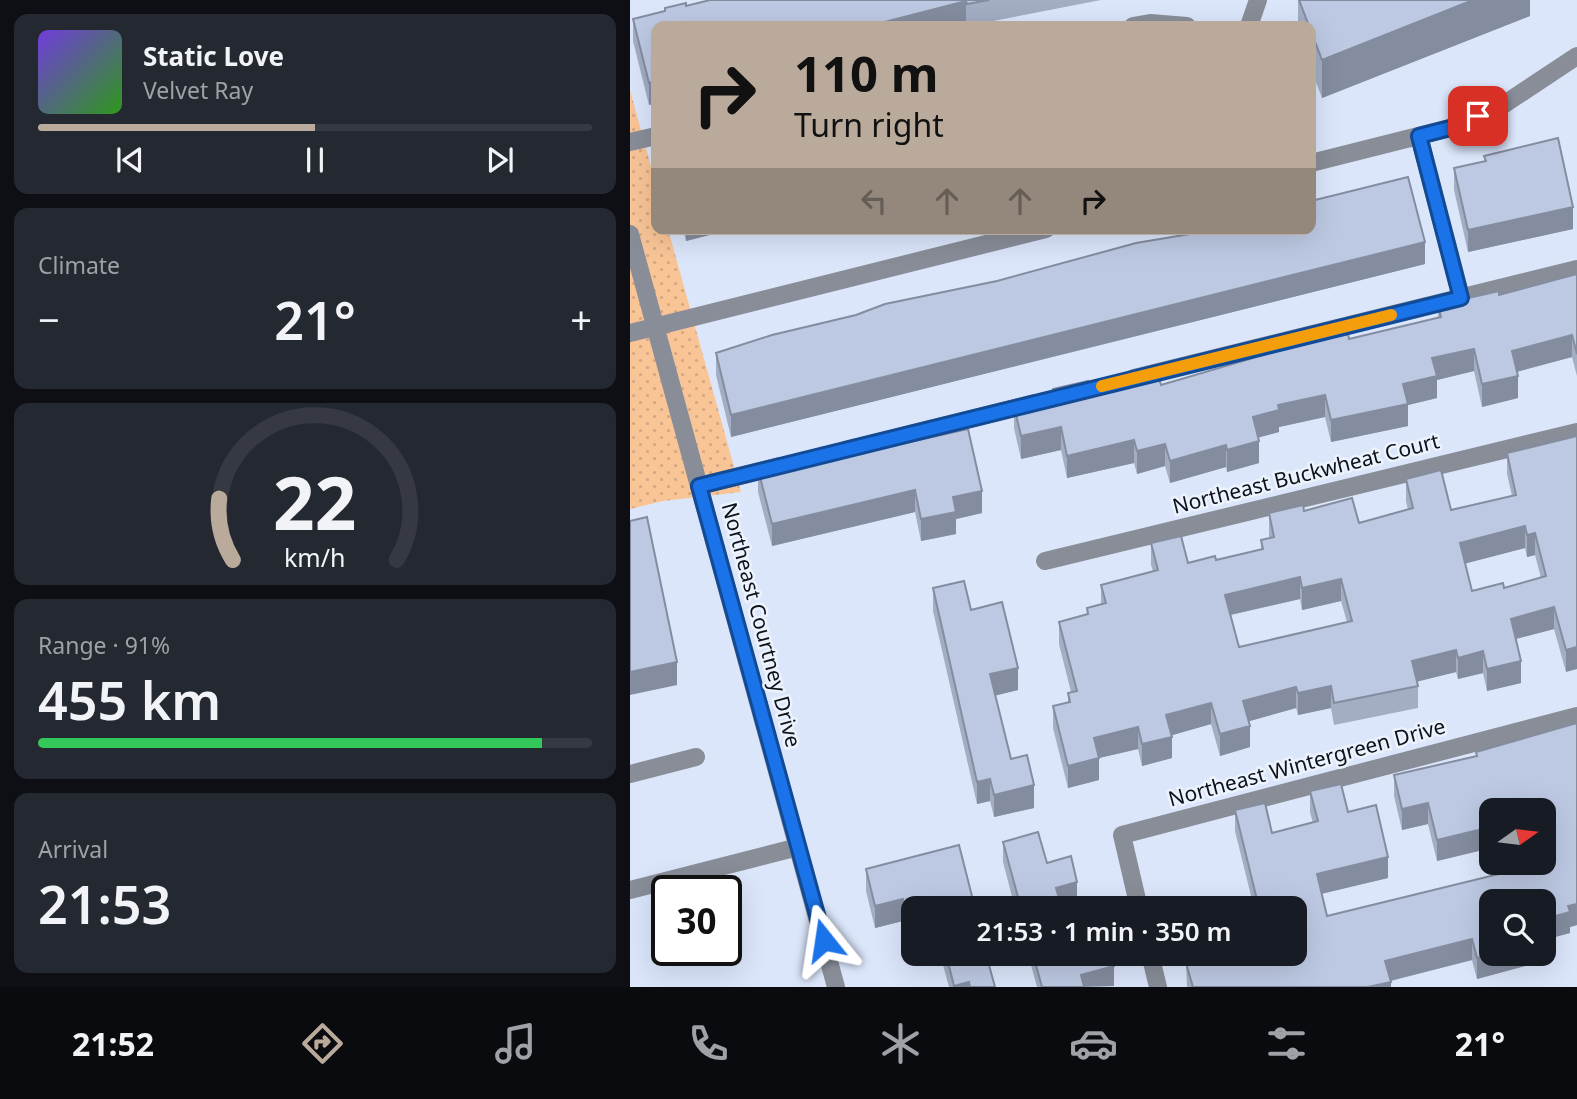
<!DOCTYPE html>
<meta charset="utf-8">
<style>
body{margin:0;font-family:"Noto Sans",sans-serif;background:#242831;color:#f1f3f6;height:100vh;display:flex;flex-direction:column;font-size:26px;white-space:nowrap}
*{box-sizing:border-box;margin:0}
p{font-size:23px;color:#9ea1a6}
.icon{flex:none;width:38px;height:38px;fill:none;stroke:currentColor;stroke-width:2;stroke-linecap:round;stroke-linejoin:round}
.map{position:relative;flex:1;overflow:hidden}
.panel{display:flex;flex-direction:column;gap:14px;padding:14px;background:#0d0f14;width:630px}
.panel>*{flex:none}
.guide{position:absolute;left:21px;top:21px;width:665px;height:214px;border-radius:14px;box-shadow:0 7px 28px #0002;background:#baaa9b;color:#111;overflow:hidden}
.needle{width:46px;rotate:76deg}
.buttons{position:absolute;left:849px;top:798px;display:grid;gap:14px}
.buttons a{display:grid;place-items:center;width:77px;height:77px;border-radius:14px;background:#171b24;box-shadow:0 7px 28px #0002;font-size:35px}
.speed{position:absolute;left:21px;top:875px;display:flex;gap:14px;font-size:35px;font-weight:700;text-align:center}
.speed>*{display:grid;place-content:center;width:91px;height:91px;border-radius:50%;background:#171b24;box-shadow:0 7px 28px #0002;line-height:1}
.speed .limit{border:4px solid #111;border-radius:10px;background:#fff;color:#111}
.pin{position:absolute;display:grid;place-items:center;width:60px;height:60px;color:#fff;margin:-30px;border-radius:14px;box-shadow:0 4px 10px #0006}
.me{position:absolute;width:77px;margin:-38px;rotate:345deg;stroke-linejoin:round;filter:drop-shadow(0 0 5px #0008)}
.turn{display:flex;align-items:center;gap:24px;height:147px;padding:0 28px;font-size:32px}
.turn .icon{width:91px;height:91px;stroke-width:2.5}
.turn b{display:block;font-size:49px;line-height:60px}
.lanes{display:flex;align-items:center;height:66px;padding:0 28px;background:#0003;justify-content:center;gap:35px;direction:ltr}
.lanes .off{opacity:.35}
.big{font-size:52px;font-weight:600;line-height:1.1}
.panel .tile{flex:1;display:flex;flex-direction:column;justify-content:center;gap:10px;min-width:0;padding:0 24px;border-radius:14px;background:#242831}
.panel .dial{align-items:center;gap:0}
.dial svg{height:182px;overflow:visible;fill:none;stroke:#363941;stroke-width:7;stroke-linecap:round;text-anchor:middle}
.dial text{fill:#f1f3f6;stroke:none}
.song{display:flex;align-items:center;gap:21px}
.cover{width:84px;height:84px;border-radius:10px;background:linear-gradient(135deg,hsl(260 70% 55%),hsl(110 70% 35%))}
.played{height:7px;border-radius:4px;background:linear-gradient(90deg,#baaa9b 50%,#363941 50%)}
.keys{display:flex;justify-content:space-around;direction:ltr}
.heat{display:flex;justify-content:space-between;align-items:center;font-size:38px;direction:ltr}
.charge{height:10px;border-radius:5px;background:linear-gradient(90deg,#34c759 91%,#363941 0)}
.trip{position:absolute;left:271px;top:896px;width:406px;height:70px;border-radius:14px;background:#171b24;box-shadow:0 7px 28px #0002;font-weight:600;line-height:70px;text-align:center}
.tab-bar{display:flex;height:112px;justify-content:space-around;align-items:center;background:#090b0e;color:#9ea1a6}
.tab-bar .icon{width:49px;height:49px}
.tab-bar .on{color:#baaa9b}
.tab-bar b{font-size:32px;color:#f1f3f6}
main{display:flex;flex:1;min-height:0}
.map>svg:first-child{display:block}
</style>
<main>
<section class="panel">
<div class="tile">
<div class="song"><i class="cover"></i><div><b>Static Love</b><p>Velvet Ray</p></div></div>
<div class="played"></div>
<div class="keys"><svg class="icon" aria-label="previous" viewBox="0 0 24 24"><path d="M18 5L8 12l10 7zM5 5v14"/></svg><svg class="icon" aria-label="pause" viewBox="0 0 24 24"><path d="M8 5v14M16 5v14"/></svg><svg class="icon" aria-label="next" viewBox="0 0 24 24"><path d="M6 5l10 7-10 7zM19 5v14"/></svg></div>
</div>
<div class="tile"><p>Climate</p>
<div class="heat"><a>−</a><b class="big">21°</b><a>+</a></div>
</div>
<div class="tile dial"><svg viewBox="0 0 100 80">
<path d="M14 69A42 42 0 1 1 86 69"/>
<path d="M14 69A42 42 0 0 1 8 42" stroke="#baaa9b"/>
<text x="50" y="56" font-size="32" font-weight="700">22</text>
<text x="50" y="72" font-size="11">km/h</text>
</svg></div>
<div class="tile"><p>Range · 91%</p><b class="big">455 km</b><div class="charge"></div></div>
<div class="tile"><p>Arrival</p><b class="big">21:53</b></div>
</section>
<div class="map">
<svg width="947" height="987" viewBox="0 0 947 987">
<defs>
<pattern id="grass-dots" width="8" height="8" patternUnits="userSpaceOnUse" patternTransform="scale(1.75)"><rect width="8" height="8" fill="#f9c597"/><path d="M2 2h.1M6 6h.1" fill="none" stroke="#d4a882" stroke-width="1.8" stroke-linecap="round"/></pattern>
</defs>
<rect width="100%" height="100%" fill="#dbe6fb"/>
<!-- grass -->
<path fill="url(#grass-dots)" d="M0,90L26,185V229H38L111,492L33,501L0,509Z"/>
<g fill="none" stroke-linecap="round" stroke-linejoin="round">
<!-- minor -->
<path stroke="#888d98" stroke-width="18" d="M503,26L520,23L557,26
M619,26L628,0
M789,136L831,297
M0,142L26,136
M681,163L824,127L873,105L947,56
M0,234L206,987
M0,333L416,229
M504,378L947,269
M215,450L405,403
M69,486L150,466
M415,561L947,432
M0,774L66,757
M0,890L168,847
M509,908L492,835L947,716
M520,954L528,987"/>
</g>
<!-- wall -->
<path fill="#a3adc3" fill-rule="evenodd" d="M80,0H471L338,26H337L336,24L19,105L3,41V19Z
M668,0H900V16L692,98L681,69V26H668Z
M854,156L943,229L838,252L824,190V168L854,161Z
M53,229H103L56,241Z
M571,229L795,264L101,437L86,375V353L226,315L571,232Z
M947,274V376L942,357L887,372L888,398L852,407L844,371L807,380V398L778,405V426L701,442L695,417L649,427V432L628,437L629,463L597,472L596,467L540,483L535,466L507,474L504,463L437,478L431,450L391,459L384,428V406L423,397V389L531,385L808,318V305L869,295Z
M947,436L936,672L924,629L886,639L891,683L857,691L853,673L828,679L826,672L787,681L788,686V708L704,725L701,708L668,715L666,708L619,721L620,747L590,756L581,724L542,735V758L512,766L508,749L469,758V780L438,788L423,728V706L438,702V693L441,692L429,644V622L457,615V608L471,604V585L523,571L521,565V543L558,563L586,560L631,549V540L639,538V513L674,511L729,523L778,510L776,501V479L821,510L882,496L877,474V453ZM895,548L897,557L905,555L911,578L874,588L842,591L835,563ZM670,599L672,610L711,601L717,622L609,647L601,615Z
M240,451L352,513L326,519V534L291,541L285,512L142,546L128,492V469Z
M303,588L341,610L388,690L365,695L381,759L404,808L364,817L360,801L347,804L303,611Z
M947,723V925L940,927V933L921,938V959L847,979L842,960L761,981V987H557L556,963L665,954V908H624L605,831V810L642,833L683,823L680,812V791L718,812L758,878L692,893L697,916L868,874V870L874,868L873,863H914L861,810V848L807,861L798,824L772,830L764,796V775L846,757V752Z
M373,842L417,863L447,902L431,906L432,908H385L373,862Z
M236,869L284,908L279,944L273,921L245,928L236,891Z
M310,954H356L365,987H319Z
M398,954H481L484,986L407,987Z"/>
<!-- shaded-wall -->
<path fill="#848d9f" d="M843,0H900V16L692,98V60Z
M336,1V24L326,26H239Z
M26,81V103L19,105V83Z
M943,207V229L838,252V230Z
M56,229H103L56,241Z
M795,242V264L101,437V415Z
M942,335V357L882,373V351Z
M844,349V371L807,380V398L778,405V426L701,442V420L773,384L802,358Z
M888,376V398L852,407V384Z
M695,395V417L649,427V432L623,439V417L648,405Z
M431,427V450L391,459V436Z
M504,440V463L437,478V456Z
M629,441V463L597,472V450Z
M535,444V466L507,474V451Z
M596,445V467L540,483V461Z
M285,490V512L142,546V524Z
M352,491V513L326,519V534L291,541V519L323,497Z
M895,526V548L830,565V543Z
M905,533V555L897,557V535Z
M670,577V599L595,616V595Z
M711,579V601L672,610V588Z
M924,607V629L881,640V619Z
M947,647V669L936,672V650Z
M826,650V672L782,683V661Z
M853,651V673L828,679V658Z
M891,661V683L857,691V669Z
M47,662V685L0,695V672Z
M388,668V690L360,697V674Z
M701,686V708L668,715V693Z
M666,687V708L613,723V701Z
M581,703V724L536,737V715Z
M620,726V747L590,756V734Z
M508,727V749L469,758V780L438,788V766L464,738Z
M542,737V758L512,766V744Z
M360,779V801L347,804V782Z
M404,785V808L364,817V795Z
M798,803V824L772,830V809Z
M861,827V848L807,861V840Z
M758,857V878L687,895V874Z
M447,882V902L426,908V888Z
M273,899V921L245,928V906Z
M947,904V925L940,927V933L921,938V959L847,979V958L864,954H914L915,919L938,906Z
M284,921V943L279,944V922Z
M842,939V960L755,982V961Z
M484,966V986L451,987V975Z
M339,982V987H324V986Z
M761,982V987H738Z"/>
<!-- building -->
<path fill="#bdc9e3" stroke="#848d9f" stroke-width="2" fill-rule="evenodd" d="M80,0H359L337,4L336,1L239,26H26V81L19,83L3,19L35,11V8L56,3V6Z
M669,0H843L692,60L681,31V26H679Z
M928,138L943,207L838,230L824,168L856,161L854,156Z
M778,177L795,242L101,415L86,353L142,335L226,315L255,304L367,281L506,243L572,232L571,229H681V201Z
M947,274V354L942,335L882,351L888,376L852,384L844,349L802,358L807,376L773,384L778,404L701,420L695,395L648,405L649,410L623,417L629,441L597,450L596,445L540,461L535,444L507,451L504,440L437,456L431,427L391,436L384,406L425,396L423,389L458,381L459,388L526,369L531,385L654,349L718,334L719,339L811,317L808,305L869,291V295Z
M338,429L352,491L323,497L326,512L291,519L285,490L142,524L128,469L238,443L240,451Z
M947,436V647L936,650L924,607L881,619L891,661L857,669L853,651L828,658L826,650L782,661L788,686L704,703L701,686L668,693L666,687L613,701L620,726L590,734L581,703L536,715L542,737L512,744L508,727L464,738L469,758L438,766L423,706L440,702L438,693L447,691L429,622L458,614L457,608L476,603L471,585L528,570L521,543L551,536L558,563L585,556L586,560L633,549L631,540L644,537L639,513L673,505L674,511L722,498L729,523L783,508L776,479L811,470L821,510L886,495L877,453ZM895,526L897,535L905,533L916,576L874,588L873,583L842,591L830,543ZM670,577L672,588L711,579L722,621L609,647L595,595Z
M17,517L47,662L0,672V521Z
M334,581L341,610L372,602L388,668L360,674L381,759L397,755L404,785L364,795L360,779L347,782L303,588Z
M947,723V904L938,906L940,912L915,919L921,938L914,940V901H861V954H864L847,958L842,939L755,961L761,982L738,987H563L556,963L590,954H665V908H629L605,810L635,803L642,833L688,821L680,791L711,784L718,812L746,805L758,857L687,874L697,916L869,874L868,870L879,866L878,863H914V810H861V827L807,840L798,803L772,809L764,775L847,756L846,752Z
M408,832L417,863L441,856L447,882L426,888L432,908H391L373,842Z
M329,845L345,908H284V921L279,922L273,899L245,906L236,869Z
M316,954H356L365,987H340L339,982L324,986Z
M403,954H481L484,966L451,975L454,987H412Z"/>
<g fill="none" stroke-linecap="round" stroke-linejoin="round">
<!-- route casing -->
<g stroke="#114b97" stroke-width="18">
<path id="route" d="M194,940L69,486L831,298L789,136L824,127L848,116"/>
</g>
<!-- route -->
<use href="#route" stroke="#1a73e8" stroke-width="12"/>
<!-- slow -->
<path stroke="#f59e0b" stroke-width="12" d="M472,386L761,315"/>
</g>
<g text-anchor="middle" stroke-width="5" stroke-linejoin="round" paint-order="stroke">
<!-- street labels -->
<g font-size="21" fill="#0d111a" stroke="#edf3fd">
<text transform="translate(676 474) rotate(-14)" y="7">Northeast Buckwheat Court</text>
<text transform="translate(131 625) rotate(75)" y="7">Northeast Courtney Drive</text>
<text transform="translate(677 763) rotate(-15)" y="7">Northeast Wintergreen Drive</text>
</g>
</g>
</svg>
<div class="buttons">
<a><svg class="needle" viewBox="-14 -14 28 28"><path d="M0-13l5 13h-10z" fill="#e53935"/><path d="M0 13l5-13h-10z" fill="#9ea1a6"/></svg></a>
<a><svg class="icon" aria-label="search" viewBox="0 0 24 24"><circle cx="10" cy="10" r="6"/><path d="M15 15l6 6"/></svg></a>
</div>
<div class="speed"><div class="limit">30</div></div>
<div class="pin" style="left:848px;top:116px;background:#d93025"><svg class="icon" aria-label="arrive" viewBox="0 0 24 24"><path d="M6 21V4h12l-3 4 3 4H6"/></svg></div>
<svg class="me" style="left:194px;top:940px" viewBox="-20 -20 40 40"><path d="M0-17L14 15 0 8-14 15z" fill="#1a73e8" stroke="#fff" stroke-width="4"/></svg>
<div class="trip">21:53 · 1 min · 350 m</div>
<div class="guide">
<div class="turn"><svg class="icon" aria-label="right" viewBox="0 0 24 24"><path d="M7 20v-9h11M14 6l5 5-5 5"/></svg><div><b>110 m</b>Turn right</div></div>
<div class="lanes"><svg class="icon off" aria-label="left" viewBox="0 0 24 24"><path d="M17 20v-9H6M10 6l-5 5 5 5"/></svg><svg class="icon off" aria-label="ahead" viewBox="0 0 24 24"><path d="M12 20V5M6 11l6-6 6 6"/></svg><svg class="icon off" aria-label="ahead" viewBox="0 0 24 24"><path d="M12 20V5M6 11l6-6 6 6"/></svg><svg class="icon" aria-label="right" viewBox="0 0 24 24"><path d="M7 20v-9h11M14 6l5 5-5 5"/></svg></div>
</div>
</div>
</main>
<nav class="tab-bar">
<b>21:52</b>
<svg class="icon on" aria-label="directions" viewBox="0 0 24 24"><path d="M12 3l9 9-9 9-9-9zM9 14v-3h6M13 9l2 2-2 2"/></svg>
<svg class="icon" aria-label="music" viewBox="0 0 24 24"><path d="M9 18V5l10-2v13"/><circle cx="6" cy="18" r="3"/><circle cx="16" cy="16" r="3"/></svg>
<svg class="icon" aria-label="phone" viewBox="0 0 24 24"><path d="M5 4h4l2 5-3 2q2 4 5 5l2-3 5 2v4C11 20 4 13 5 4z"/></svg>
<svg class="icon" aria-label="climate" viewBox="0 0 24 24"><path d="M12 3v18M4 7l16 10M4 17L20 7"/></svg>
<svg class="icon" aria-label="car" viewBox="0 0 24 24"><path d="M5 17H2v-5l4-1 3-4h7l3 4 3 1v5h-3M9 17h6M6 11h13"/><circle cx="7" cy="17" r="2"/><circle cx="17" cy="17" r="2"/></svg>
<svg class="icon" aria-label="filters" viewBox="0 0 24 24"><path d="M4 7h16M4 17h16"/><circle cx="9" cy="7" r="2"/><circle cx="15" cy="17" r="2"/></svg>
<b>21°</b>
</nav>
